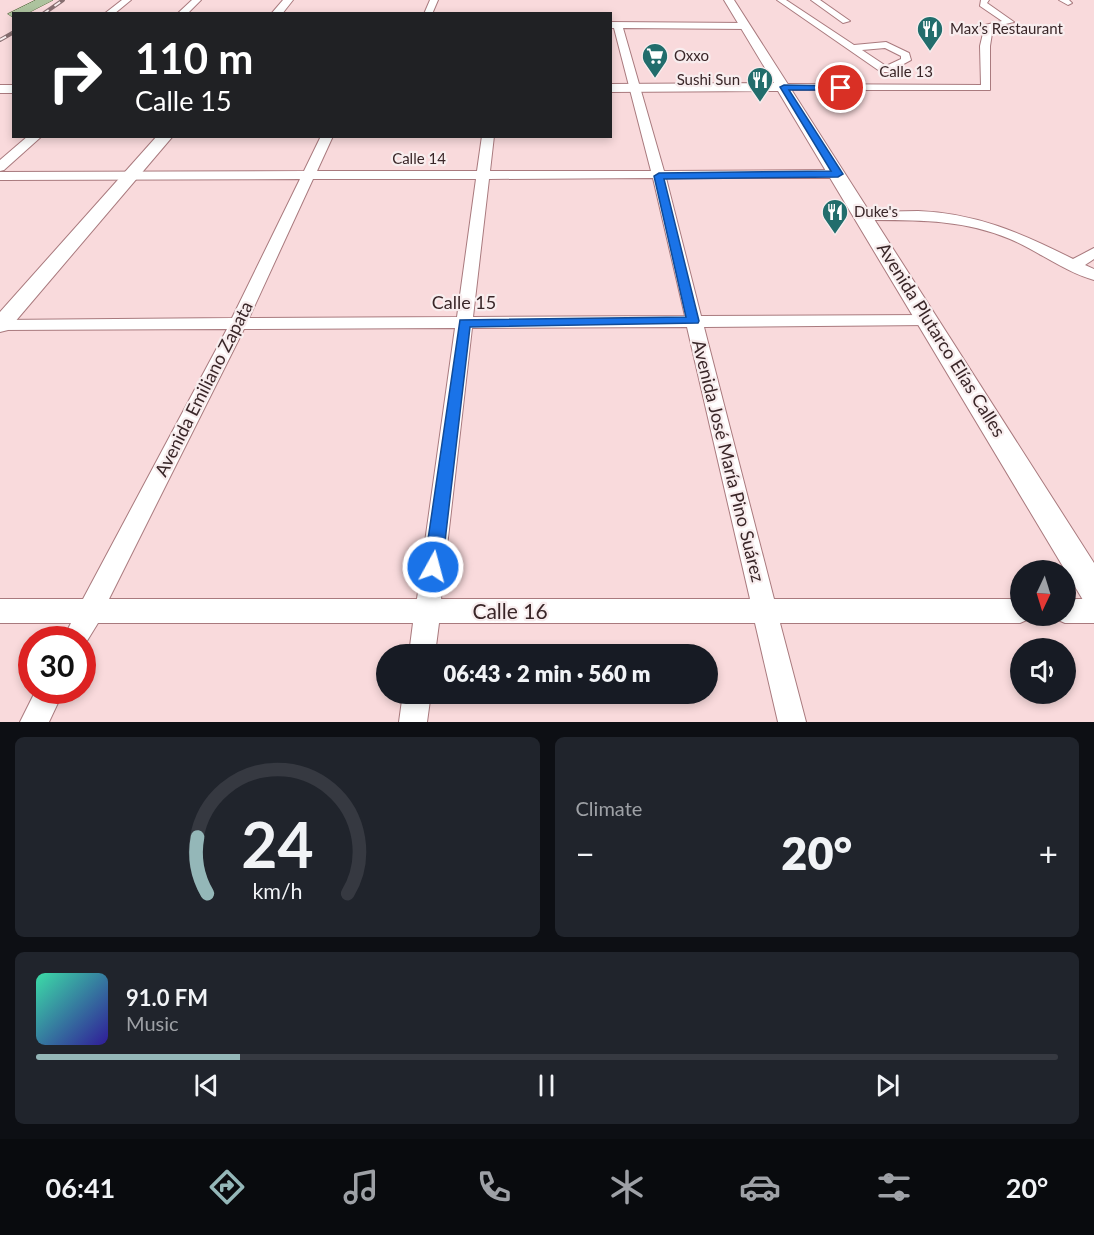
<!DOCTYPE html>
<meta charset="utf-8">
<style>
body{margin:0;font-family:Lato,sans-serif;background:#20242c;color:#f1f3f6;height:100vh;display:flex;flex-direction:column;font-size:22px;white-space:nowrap}
*{box-sizing:border-box;margin:0}
p{font-size:20px;color:#9ea1a6}
.icon{flex:none;width:33px;height:33px;fill:none;stroke:currentColor;stroke-width:2;stroke-linecap:round;stroke-linejoin:round}
.map{position:relative;height:722px;overflow:hidden}
.side{display:flex;flex-direction:column;gap:15px;padding:15px;background:#0d0f14;flex:1}
.side>*{flex:none}
.guide{position:absolute;left:12px;top:12px;width:600px;height:126px;border-radius:0px;box-shadow:0 3px 9px #0003;background:#202124;color:#fff;overflow:hidden}
.needle{width:39px;rotate:184deg}
.fabs{position:absolute;left:1010px;top:560px;display:grid;gap:12px}
.fabs a{display:grid;place-items:center;width:66px;height:66px;border-radius:50%;background:#171b24;box-shadow:0 3px 9px #0003;font-size:30px}
.speed{position:absolute;left:18px;top:626px;display:flex;gap:12px;font-size:30px;font-weight:700;text-align:center}
.speed>*{display:grid;place-content:center;width:78px;height:78px;border-radius:50%;background:#171b24;box-shadow:0 3px 9px #0003;line-height:1}
.speed .limit{border:9px solid #d22;background:#fff;color:#111}
.pin{position:absolute;display:grid;place-items:center;width:51px;height:51px;color:#fff;margin:-26px;border:3px solid #fff;border-radius:50%;box-shadow:0 2px 6px #0007}
.me{position:absolute;width:66px;margin:-33px;rotate:7deg;stroke-linejoin:round;filter:drop-shadow(0 0 4px #0008)}
.turn{display:flex;align-items:center;gap:21px;height:126px;padding:0 24px;font-size:27px}
.turn .icon{width:78px;height:78px;stroke-width:2.5}
.turn b{display:block;font-size:42px;line-height:51px}
.big{font-size:45px;font-weight:800;line-height:1.1}
.side .card{flex:1;display:flex;flex-direction:column;justify-content:center;gap:9px;min-width:0;padding:0 21px;border-radius:9px;background:#20242c}
.side .dial{align-items:center;gap:0}
.dial svg{height:156px;overflow:visible;fill:none;stroke:#363941;stroke-width:7;stroke-linecap:round;text-anchor:middle}
.dial text{fill:#f1f3f6;stroke:none}
.song{display:flex;align-items:center;gap:18px}
.cover{width:72px;height:72px;border-radius:9px;background:linear-gradient(135deg,hsl(160 70% 55%),hsl(250 70% 35%))}
.played{height:6px;border-radius:3px;background:linear-gradient(90deg,#94b7b8 20%,#363941 20%)}
.keys{display:flex;justify-content:space-around;direction:ltr}
.heat{display:flex;justify-content:space-between;align-items:center;font-size:33px;direction:ltr}
.side .tiles{flex:1;display:grid;gap:15px;grid-template-columns:1fr 1fr}
.card:last-child{grid-column:span 2}
.trip{position:absolute;left:376px;top:644px;width:342px;height:60px;border-radius:30px;background:#171b24;box-shadow:0 3px 9px #0003;font-weight:800;line-height:60px;text-align:center}
.menu{display:flex;height:96px;justify-content:space-around;align-items:center;background:#090b0e;color:#9ea1a6}
.menu .icon{width:42px;height:42px}
.menu .selected{color:#94b7b8}
.menu b{font-size:27px;color:#f1f3f6}
.map>svg:first-child{display:block}
</style>
<div class="map">
<svg width="1094" height="722" viewBox="0 0 1094 722">
<rect width="100%" height="100%" fill="#f9dadc"/>
<g fill="none" stroke-linecap="round" stroke-linejoin="round">
<!-- minor casing -->
<g stroke="#a97a7e" stroke-width="2">
<path id="minor" d="M122,0H131L114,14H104Z
M192,0H201L187,14H177Z
M430,0H438L432,14H424Z
M777,0H786L854,45L886,42L909,53L911,60L889,72H881ZM885,48L901,56V59L886,66L862,50Z
M811,0H820L850,21L843,23Z
M981,0H989L987,3L1014,22L993,27L990,46V90H784L779,87L784,84L981,85L980,46L985,25L1002,21L980,6Z
M1059,0H1069L1072,3L1068,5Z
M610,22L746,23L750,26L746,29L623,28L664,171L838,170L844,174L838,178H666L701,316L929,315L935,316L937,320L935,324L929,325L704,327L774,599H1020V615H1031L1029,619L1020,623H780L806,722H778L755,623H439L435,654H409L413,623H98L82,649V639H63L71,623H0V599H83L227,329L0,330V320L232,318L300,179L0,180V172L304,171L321,136H333L317,171H477L482,136H494L490,171H651L614,28H610ZM653,178L685,316L473,317L489,179ZM313,179H476L457,317L249,318ZM687,327L750,599H441L472,328ZM455,328L417,599H109L244,329Z
M28,136H42L4,170L0,171V160Z
M918,211C975,213 1022,233 1073,259L1094,248V259L1085,265L1094,269V280C1065,272 1038,251 1010,239C962,219 915,220 864,220L857,216L864,212Z
M1065,599H1094V623H1065L1056,619L1054,615H1065Z
M36,690H64L49,722H20Z
M403,693H431L427,722H399Z"/>
</g>
<!-- tertiary casing -->
<g stroke="#a97a7e" stroke-width="2">
<path id="tertiary" d="M283,0H293L282,14H271Z
M724,0H734L1094,563V604L1083,600L778,91L610,92V84L774,83Z
M0,85H14V93H0Z
M157,136H173L8,330L0,332V312Z"/>
</g>
<!-- primary casing -->
<g stroke="#61724a" stroke-width="1">
<path id="primary" d="M36,0H53L26,14H14V18L8,14Z"/>
</g>
<!-- minor -->
<use href="#minor" fill="#fff" fill-rule="evenodd"/>
<!-- tertiary -->
<use href="#tertiary" fill="#fff" fill-rule="evenodd"/>
<!-- primary -->
<use href="#primary" fill="#adc39e" fill-rule="evenodd"/>
<!-- rail casing -->
<g stroke="#876f71" stroke-width="4">
<path id="rail" d="M43,14L63,0
M0,40L14,32"/>
</g>
<!-- rail -->
<use href="#rail" stroke="#f8edee" stroke-width="2" stroke-dasharray="7" stroke-linecap="butt"/>
</g>
<!-- route -->
<path fill="#1a73e8" stroke="#114b97" stroke-width="1.5" d="M784,85L841,86L845,88L841,90H789L843,174L838,177L664,179L699,321L698,323L470,327L442,567L439,573L433,575L427,573L424,567L460,320L686,317L654,176L659,173L831,171L780,87Z"/>
<!-- icons -->
<defs>
<g id="restaurant-pin" transform="scale(1.35)"><path d="M0 17L-7.5 6A9.5 9.5 0 1 1 7.5 6Z" fill="#226d6c" stroke="#f8edee"/><path d="M-5-6h1v4h1v-4h1v4h1v-4h1v5L-1.5 .5V6h-2V.5L-5-1ZM5-6V6H3V1.5H1.5Q1.5-4 5-6Z" fill="#fff"/></g>
<g id="supermarket-pin" transform="scale(1.35)"><path d="M0 17L-7.5 6A9.5 9.5 0 1 1 7.5 6Z" fill="#226d6c" stroke="#f8edee"/><path d="M-6-5.5h2.5l.6 2H6L4.5 2H-2.5L-4.4-4H-6ZM-1.5 3.2a1.3 1.3 0 1 0 .1 0ZM3 3.2a1.3 1.3 0 1 0 .1 0Z" fill="#fff"/></g>
</defs>
<g fill-rule="evenodd">
<use href="#restaurant-pin" x="930" y="29"/>
<use href="#supermarket-pin" x="655" y="56"/>
<use href="#restaurant-pin" x="760" y="80"/>
<use href="#restaurant-pin" x="835" y="212"/>
</g>
<g text-anchor="middle" stroke-width="4.5" stroke-linejoin="round" paint-order="stroke">
<!-- far-poi labels -->
<g font-size="15" fill="#392628" stroke="#f8edee" text-anchor="start">
<text x="950" y="34">Max’s Restaurant</text>
<text x="674" y="61">Oxxo</text>
<text x="740" y="85" text-anchor="end">Sushi Sun</text>
<text x="854" y="217">Duke's</text>
</g>
<!-- far-street labels -->
<g font-size="15" fill="#392628" stroke="#f8edee">
<text x="906" y="77">Calle 13</text>
<text x="419" y="164">Calle 14</text>
</g>
<!-- street labels -->
<g font-size="18" fill="#392628" stroke="#f8edee">
<text x="464" y="309">Calle 15</text>
<text transform="translate(941 340) rotate(58)" y="6">Avenida Plutarco Elías Calles</text>
<text transform="translate(204 389) rotate(-63)" y="6">Avenida Emiliano Zapata</text>
<text transform="translate(728 461) rotate(76)" y="6">Avenida José María Pino Suárez</text>
</g>
<!-- near-street labels -->
<g font-size="21" fill="#392628" stroke="#f8edee">
<text x="510" y="619">Calle 16</text>
</g>
</g>
</svg>
<div class="fabs">
<a><svg class="needle" viewBox="-14 -14 28 28"><path d="M0-13l5 13h-10z" fill="#e53935"/><path d="M0 13l5-13h-10z" fill="#9ea1a6"/></svg></a>
<a><svg class="icon" aria-label="sound" viewBox="0 0 24 24"><path d="M4 9h4l5-4v14l-5-4H4zM17 9q2 3 0 6"/></svg></a>
</div>
<div class="speed"><div class="limit">30</div></div>
<div class="pin" style="left:841px;top:88px;background:#d93025"><svg class="icon" aria-label="arrive" viewBox="0 0 24 24"><path d="M6 21V4h12l-3 4 3 4H6"/></svg></div>
<svg class="me" style="left:433px;top:567px" viewBox="-20 -20 40 40"><circle r="17" fill="#1a73e8" stroke="#fff" stroke-width="3"/><path d="M0-11L8 9 0 5-8 9z" fill="#fff"/></svg>
<div class="trip">06:43 · 2 min · 560 m</div>
<div class="guide">
<div class="turn"><svg class="icon" aria-label="right" viewBox="0 0 24 24"><path d="M7 20v-9h11M14 6l5 5-5 5"/></svg><div><b>110 m</b>Calle 15</div></div>
</div>
</div>
<section class="side">
<div class="tiles">
<div class="card dial"><svg viewBox="0 0 100 80">
<path d="M14 69A42 42 0 1 1 86 69"/>
<path d="M14 69A42 42 0 0 1 9 40" stroke="#94b7b8"/>
<text x="50" y="56" font-size="32" font-weight="700">24</text>
<text x="50" y="72" font-size="11">km/h</text>
</svg></div>
<div class="card"><p>Climate</p>
<div class="heat"><a>−</a><b class="big">20°</b><a>+</a></div>
</div>
<div class="card">
<div class="song"><i class="cover"></i><div><b>91.0 FM</b><p>Music</p></div></div>
<div class="played"></div>
<div class="keys"><svg class="icon" aria-label="previous" viewBox="0 0 24 24"><path d="M18 5L8 12l10 7zM5 5v14"/></svg><svg class="icon" aria-label="pause" viewBox="0 0 24 24"><path d="M8 5v14M16 5v14"/></svg><svg class="icon" aria-label="next" viewBox="0 0 24 24"><path d="M6 5l10 7-10 7zM19 5v14"/></svg></div>
</div>
</div>
</section>
<nav class="menu">
<b>06:41</b>
<svg class="icon selected" aria-label="directions" viewBox="0 0 24 24"><path d="M12 3l9 9-9 9-9-9zM9 14v-3h6M13 9l2 2-2 2"/></svg>
<svg class="icon" aria-label="music" viewBox="0 0 24 24"><path d="M9 18V5l10-2v13"/><circle cx="6" cy="18" r="3"/><circle cx="16" cy="16" r="3"/></svg>
<svg class="icon" aria-label="phone" viewBox="0 0 24 24"><path d="M5 4h4l2 5-3 2q2 4 5 5l2-3 5 2v4C11 20 4 13 5 4z"/></svg>
<svg class="icon" aria-label="climate" viewBox="0 0 24 24"><path d="M12 3v18M4 7l16 10M4 17L20 7"/></svg>
<svg class="icon" aria-label="car" viewBox="0 0 24 24"><path d="M5 17H2v-5l4-1 3-4h7l3 4 3 1v5h-3M9 17h6M6 11h13"/><circle cx="7" cy="17" r="2"/><circle cx="17" cy="17" r="2"/></svg>
<svg class="icon" aria-label="filters" viewBox="0 0 24 24"><path d="M4 7h16M4 17h16"/><circle cx="9" cy="7" r="2"/><circle cx="15" cy="17" r="2"/></svg>
<b>20°</b>
</nav>
